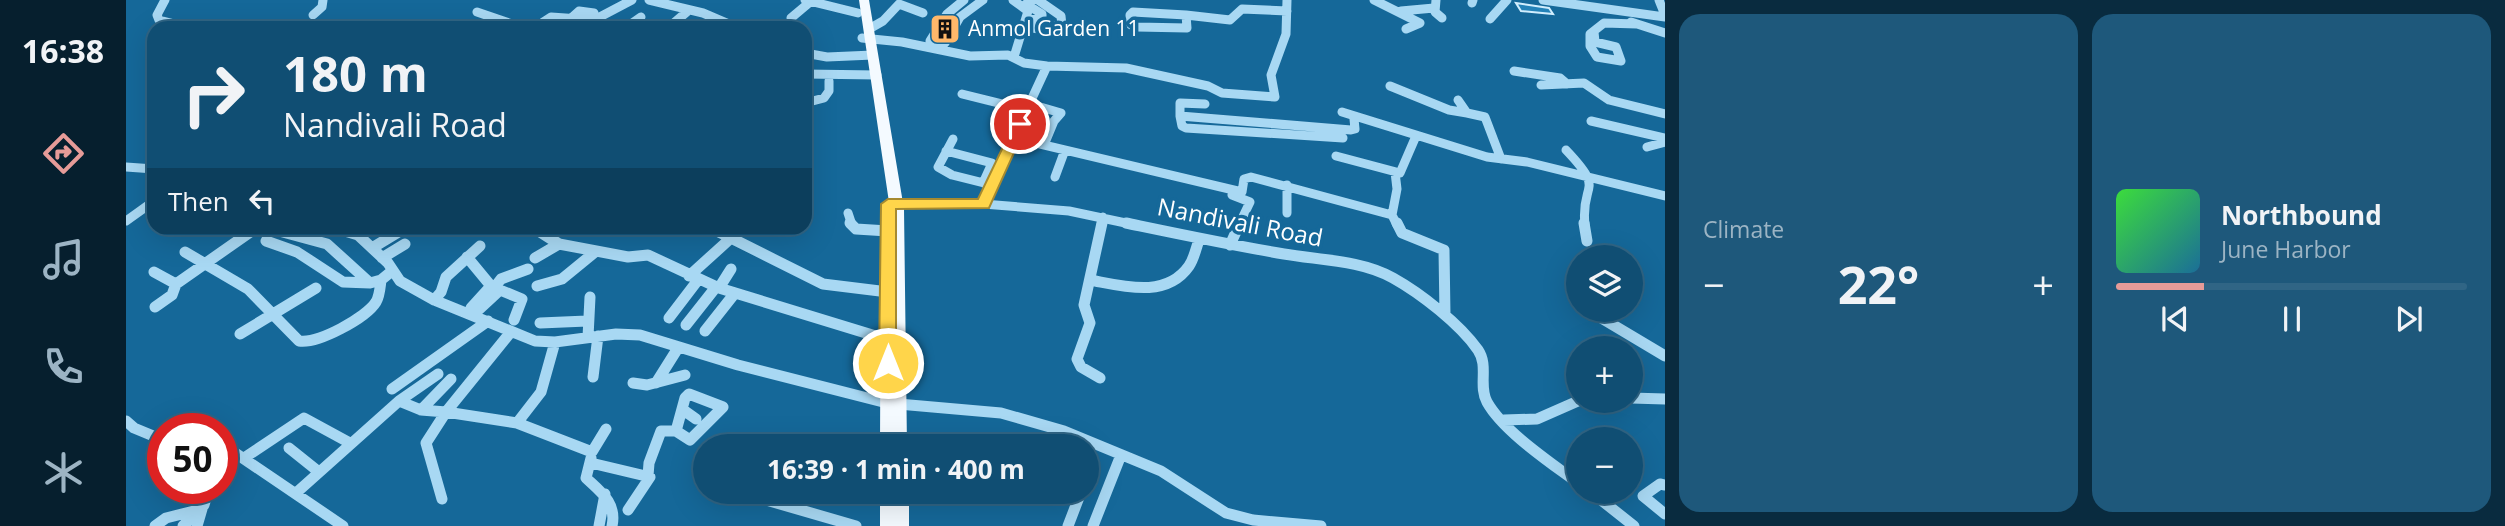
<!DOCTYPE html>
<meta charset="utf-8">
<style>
body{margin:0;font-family:"Open Sans",sans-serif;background:#1e587b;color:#f1f3f6;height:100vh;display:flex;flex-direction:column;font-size:26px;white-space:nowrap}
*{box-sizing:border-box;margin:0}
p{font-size:23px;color:#9cb4c4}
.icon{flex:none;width:38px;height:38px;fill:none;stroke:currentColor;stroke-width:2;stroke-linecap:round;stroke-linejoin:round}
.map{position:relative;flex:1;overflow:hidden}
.sheet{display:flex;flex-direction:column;gap:14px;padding:14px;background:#092b3f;width:840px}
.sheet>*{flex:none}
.banner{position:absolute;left:21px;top:21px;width:665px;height:214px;border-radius:21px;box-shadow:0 7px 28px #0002,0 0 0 2px #306585;background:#104e73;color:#f1f3f6;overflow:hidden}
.buttons{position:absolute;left:1440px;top:245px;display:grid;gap:14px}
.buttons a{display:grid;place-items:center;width:77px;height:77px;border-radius:50%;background:#104e73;box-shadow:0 7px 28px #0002,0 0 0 2px #306585;font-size:35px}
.speed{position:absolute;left:21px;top:413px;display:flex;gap:14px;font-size:35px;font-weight:700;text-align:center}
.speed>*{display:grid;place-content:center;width:91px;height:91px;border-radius:50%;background:#104e73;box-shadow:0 7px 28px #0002,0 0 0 2px #306585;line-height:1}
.speed .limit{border:10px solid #d22;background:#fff;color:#111}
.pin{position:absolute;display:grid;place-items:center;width:60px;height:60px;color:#fff;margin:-30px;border:4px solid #fff;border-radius:50%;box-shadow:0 2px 7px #0007}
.me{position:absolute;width:77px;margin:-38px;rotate:0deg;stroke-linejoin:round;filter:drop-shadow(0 0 5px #0008)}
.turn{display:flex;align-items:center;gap:24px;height:147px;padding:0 21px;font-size:32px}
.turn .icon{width:91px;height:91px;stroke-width:2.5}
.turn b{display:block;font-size:49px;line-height:60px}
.then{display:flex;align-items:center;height:66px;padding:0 21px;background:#0003;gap:14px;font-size:26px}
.big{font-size:52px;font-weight:700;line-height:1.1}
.sheet .card{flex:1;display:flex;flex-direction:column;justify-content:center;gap:10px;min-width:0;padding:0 24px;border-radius:21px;background:#1e587b}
.song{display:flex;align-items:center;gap:21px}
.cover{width:84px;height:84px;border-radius:10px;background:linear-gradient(135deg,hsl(120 70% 55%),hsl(200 70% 35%))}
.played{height:7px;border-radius:4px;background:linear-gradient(90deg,#e69b98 25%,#306585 25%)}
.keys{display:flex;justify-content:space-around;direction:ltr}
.heat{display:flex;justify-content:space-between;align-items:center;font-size:38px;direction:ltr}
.sheet .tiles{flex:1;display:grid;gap:14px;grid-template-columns:repeat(2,1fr)}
.trip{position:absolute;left:567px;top:434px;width:406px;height:70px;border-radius:35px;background:#104e73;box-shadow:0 7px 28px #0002,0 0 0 2px #306585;font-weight:700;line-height:70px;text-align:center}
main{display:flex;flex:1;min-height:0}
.menu{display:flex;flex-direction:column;width:126px;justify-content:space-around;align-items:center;background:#061f2e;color:#9cb4c4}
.menu .icon{width:49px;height:49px}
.menu .selected{color:#e69b98}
.menu b{font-size:32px;color:#f1f3f6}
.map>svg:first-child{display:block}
</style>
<main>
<nav class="menu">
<b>16:38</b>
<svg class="icon selected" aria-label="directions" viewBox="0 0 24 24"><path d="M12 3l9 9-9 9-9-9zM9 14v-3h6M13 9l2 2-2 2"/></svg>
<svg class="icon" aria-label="music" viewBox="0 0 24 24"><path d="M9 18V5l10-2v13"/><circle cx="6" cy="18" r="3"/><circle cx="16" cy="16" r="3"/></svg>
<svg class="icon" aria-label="phone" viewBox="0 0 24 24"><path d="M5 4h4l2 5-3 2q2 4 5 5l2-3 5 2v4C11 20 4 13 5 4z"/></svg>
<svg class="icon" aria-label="climate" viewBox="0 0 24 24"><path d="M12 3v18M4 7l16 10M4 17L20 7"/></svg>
</nav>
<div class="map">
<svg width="1539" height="526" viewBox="0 0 1539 526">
<rect width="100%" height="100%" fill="#156899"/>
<!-- building -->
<path fill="#2382b8" stroke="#d0edfd" stroke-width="2" d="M1390,3L1423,8L1427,14L1395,11Z"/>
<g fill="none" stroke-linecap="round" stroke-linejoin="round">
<!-- minor-far1 -->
<path stroke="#a8d8f3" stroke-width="9" d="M39,0L31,15L33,20L64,28
M523,0L577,13L612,28
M679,0L732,13
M838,0L821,14L804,41L819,43L834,17L857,0
M887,0L902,11L888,57
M1248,0L1294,23L1280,29
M1310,0L1309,12L1316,18
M1417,0L1539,17
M1533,0L1539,15
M1346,3L1347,0
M1275,11L1308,8
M351,12L383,23L376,28
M1007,12L1060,15L1061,28L1011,27L1005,25L1004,15Z
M187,15L196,7L197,0
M1060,15L1104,20L1116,9L1161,11
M665,18L684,2
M901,19L916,20V14L900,4L907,0
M1364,19L1381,0
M443,20L453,11L468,13L460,22
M908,20L906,28L920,30L924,26H936L935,16L912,0
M1505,22L1539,33
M383,23L399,28
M252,28L258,25
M408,28L425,17L468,20L506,0
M507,28L505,24L515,17
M542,28L563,10
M743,29L757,21L773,4L797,13
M1468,32L1469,42L1490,47L1495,61L1471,57L1464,46V34L1478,23L1511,24
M736,38L776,42L844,56L882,55L898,63L921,66L1000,68L1082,86L1096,93L1149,97L1145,75L1160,34L1161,0
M679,53L701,57L747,55
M1388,71L1434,78L1441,84
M679,74L751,75
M1415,85L1458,83L1483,100L1539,114
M1264,86L1323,110L1341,113
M836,94L901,110
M1332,100L1341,113L1359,117L1375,159
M679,103L698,98L703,91V81
M904,104L935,113L928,121L918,145
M1216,112L1361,157L1401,162L1539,196
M1054,116V103L1079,104
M1465,121L1539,138
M888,138L1116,192L1118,179L1125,177L1266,215L1271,225
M1217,138L1060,128L1056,126L1054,116L1225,130L1229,129L1228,119
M827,139L812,167L826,175L866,185
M1521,147L1539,142
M1440,150C1481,193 1454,181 1459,225
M820,151L866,163L857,183
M1210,156L1274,173L1290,136
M0,167L28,169
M929,177L939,150
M1161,185V213
M1106,195L1124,202L1113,225
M762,204H857L943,211L1009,225
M857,204L921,66
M722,213L726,225
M1266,215L1271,189L1269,172
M0,221L28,201
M975,225L977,217"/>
<!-- minor -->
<path stroke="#a8d8f3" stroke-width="11" d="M724,223L730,229L762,231
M1000,223C1053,234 1105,245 1158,254C1192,260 1236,260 1267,278C1294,293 1334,324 1352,350C1363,366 1352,386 1361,402C1377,431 1425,463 1452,483
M1271,223L1276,233L1318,250L1319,315
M1458,223L1461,241
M142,228L201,244L244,283L255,280
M209,228L232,235L262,263L274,281L308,300L409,341L429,342L490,334L514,335L612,365L761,403L875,413L938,431L1035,471L1100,513L1127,520L1195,526
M408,228L433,244L502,257L522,255L593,288L766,341
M585,228L697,284L762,292
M140,241L171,252L217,282L244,283
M1104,245L1114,223
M246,248L279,228
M59,252L122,289L173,341C192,344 240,318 250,302C254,295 254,287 255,280L266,271
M341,257L365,286L345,308
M256,258L279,244
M409,258L433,244
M28,272L50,284
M563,276L605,238
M964,280C997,286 1040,299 1063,266C1068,259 1070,248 1073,240
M411,286L436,279L469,252
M593,288L605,269
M365,292L375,279L402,269
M308,300L315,292L320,277L354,246
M29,307L46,295L50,284L130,228
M347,315L374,290L396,299L388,320
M1472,316L1539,356
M543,318L572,280
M414,323L461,321
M560,325L590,287
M579,331L609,293
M114,334L190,288
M462,337L464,297
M467,377L472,336
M974,378L955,367L951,359L964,323L958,305L976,223
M507,383L521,385L559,375
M530,383L552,348
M266,389L362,321
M563,394L597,407L564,440L550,431L559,398Z
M1505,398L1539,399
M273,401L312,374
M556,409L570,419
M295,410L325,379
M1378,420L1411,419L1452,401
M0,421L8,428L37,440
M391,423L466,452L480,429
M96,444L217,526
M163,448L193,472
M118,458L178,418L224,443
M465,458L460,478C475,492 491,503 486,526
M96,462L108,452
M465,463L524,477L502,510
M522,476L523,463L535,431H550
M1539,485L1534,484L1517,496L1539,514
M1465,492L1508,526
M170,493L273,401L295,410L320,412L384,333
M616,493L730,526
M316,499L300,443L320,412L391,423L415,392L429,342
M29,526L40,518L76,509L71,526
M57,526L78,505L83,488
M473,526L479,494
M942,526L955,492
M967,526L995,455"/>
<!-- major -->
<path fill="#f4faff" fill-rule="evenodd" d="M733,0H743L778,209L781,446H754L755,220L757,217L764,216V209Z
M754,492H783V526H754Z"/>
</g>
<!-- route -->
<path fill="#ffd54a" stroke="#a68a30" stroke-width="2" d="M894,120L901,124L863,208L770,209V363L768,368L762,370L755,368L753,363L755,204L762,199H852L888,124Z"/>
<!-- icons -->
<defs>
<g id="building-square" transform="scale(1.575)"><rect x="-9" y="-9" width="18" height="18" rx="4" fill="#ffb86a" stroke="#156899"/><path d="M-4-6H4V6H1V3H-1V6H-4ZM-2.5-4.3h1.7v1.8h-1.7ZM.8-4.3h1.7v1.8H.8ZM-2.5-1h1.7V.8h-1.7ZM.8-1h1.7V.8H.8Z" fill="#111"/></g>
</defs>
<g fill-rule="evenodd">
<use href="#building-square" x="819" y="29"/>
</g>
<g text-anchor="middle" stroke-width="7" stroke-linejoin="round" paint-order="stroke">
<!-- far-poi labels -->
<g font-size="21" fill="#fff" stroke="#156899" text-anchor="start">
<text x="842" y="36">Anmol Garden 11</text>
</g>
<!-- street labels -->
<g font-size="24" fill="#fff" stroke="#156899">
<text transform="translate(1114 223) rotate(11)" y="8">Nandivali Road</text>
</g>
</g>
</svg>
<div class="buttons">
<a><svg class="icon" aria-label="layers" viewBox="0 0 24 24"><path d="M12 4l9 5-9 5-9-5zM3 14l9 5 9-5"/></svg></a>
<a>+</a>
<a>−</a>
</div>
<div class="speed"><div class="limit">50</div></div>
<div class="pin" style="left:894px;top:124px;background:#d93025"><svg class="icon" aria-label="arrive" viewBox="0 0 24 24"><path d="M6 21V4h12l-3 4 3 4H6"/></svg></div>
<svg class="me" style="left:762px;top:363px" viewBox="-20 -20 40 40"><circle r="17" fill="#ffd54a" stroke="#fff" stroke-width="3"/><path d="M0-11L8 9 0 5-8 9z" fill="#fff"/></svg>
<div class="trip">16:39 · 1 min · 400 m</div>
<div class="banner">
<div class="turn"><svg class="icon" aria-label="right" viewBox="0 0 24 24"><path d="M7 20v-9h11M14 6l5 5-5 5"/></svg><div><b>180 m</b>Nandivali Road</div></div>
<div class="then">Then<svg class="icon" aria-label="left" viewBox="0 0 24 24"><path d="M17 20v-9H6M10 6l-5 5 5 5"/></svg></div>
</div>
</div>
<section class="sheet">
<div class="tiles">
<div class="card"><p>Climate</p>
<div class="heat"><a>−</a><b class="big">22°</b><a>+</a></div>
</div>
<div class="card">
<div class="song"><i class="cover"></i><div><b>Northbound</b><p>June Harbor</p></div></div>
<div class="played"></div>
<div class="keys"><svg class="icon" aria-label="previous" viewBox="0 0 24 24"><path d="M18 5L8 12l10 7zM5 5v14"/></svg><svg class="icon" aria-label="pause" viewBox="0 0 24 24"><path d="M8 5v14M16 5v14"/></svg><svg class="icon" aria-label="next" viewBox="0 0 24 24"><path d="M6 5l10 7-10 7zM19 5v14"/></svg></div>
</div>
</div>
</section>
</main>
